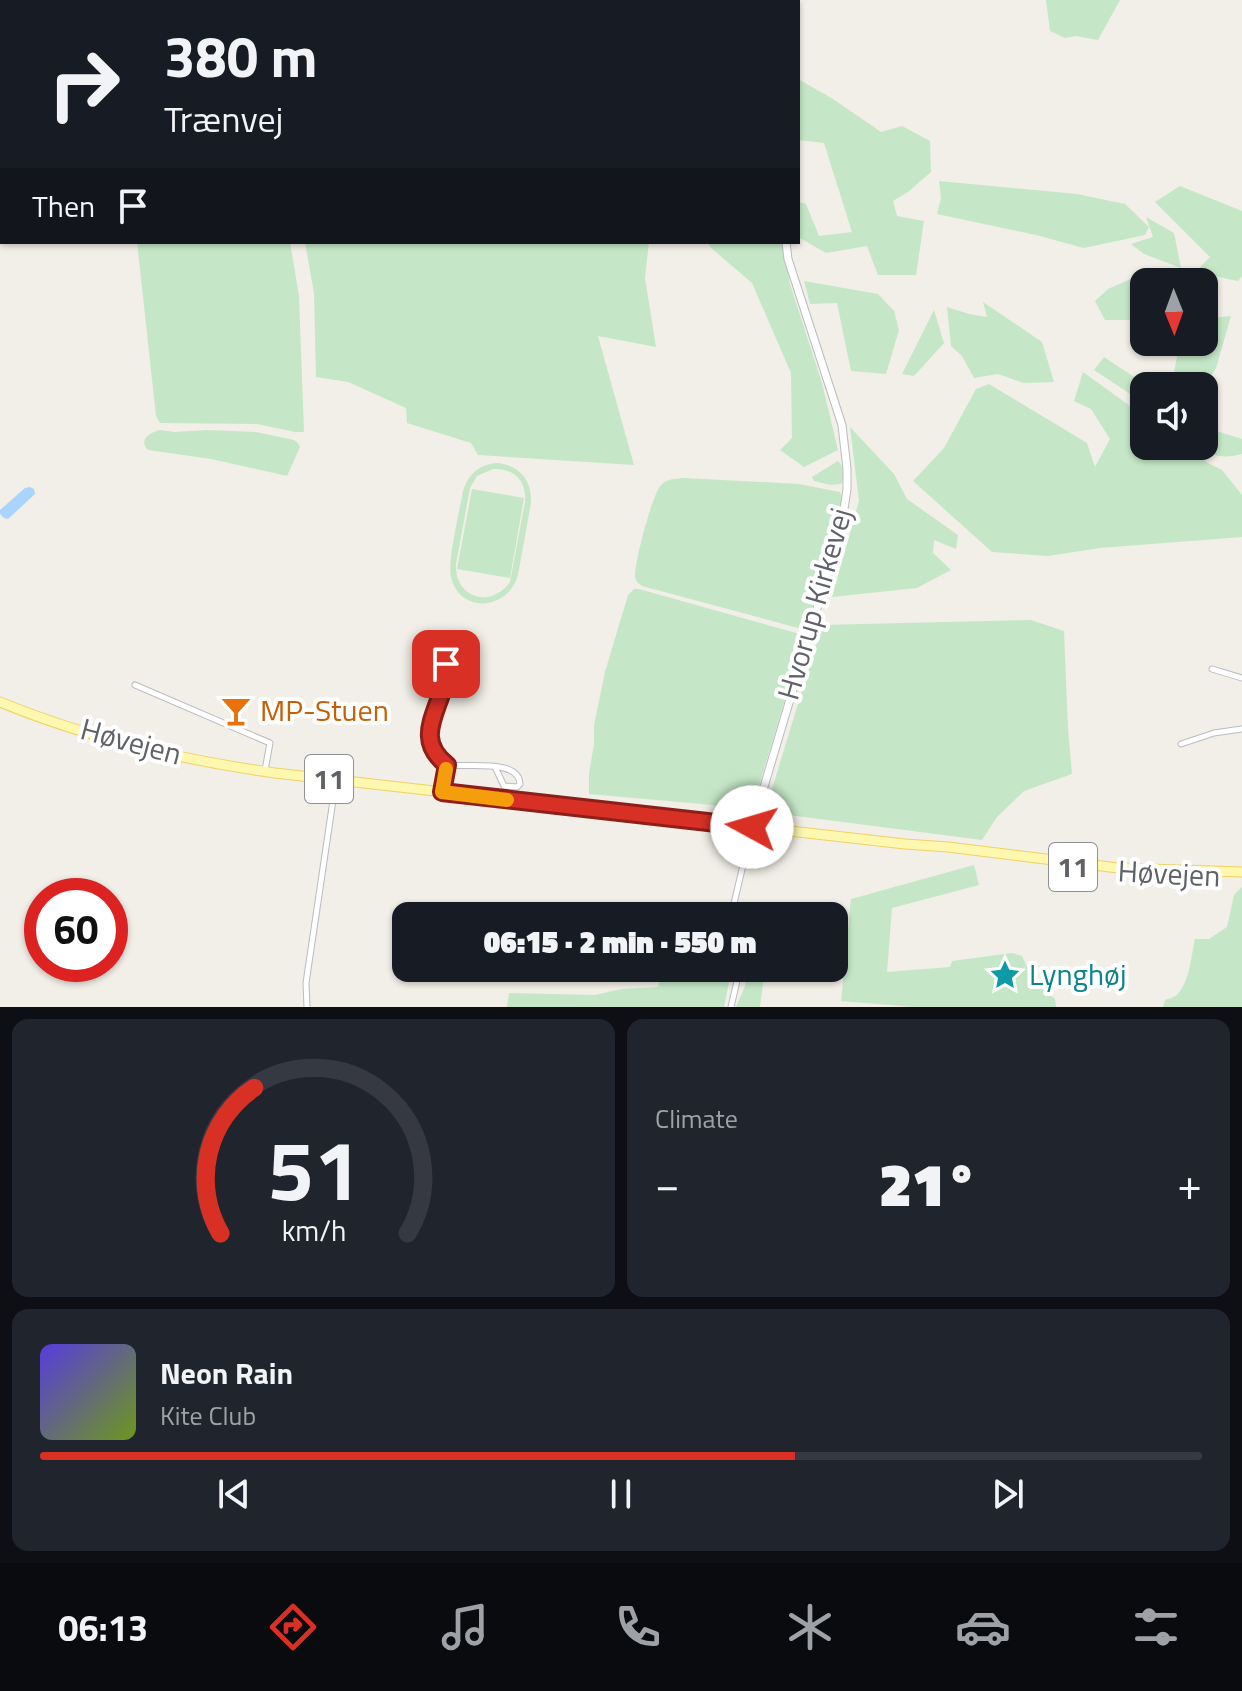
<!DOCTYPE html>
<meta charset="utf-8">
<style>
body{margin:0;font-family:"Titillium Web",sans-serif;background:#20242c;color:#f1f3f6;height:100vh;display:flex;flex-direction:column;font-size:30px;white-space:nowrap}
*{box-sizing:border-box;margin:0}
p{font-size:26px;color:#9ea1a6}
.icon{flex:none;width:44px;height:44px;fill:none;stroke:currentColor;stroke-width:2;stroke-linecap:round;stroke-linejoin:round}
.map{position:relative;height:1007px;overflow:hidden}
.panel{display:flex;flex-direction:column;gap:12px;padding:12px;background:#0d0f14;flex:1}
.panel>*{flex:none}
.top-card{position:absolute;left:0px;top:0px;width:800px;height:244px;box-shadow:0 2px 6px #0004;background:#171b24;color:#f1f3f6;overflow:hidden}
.needle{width:52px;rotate:179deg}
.fabs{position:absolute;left:1130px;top:268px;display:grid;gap:16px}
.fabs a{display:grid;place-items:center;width:88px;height:88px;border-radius:16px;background:#171b24;box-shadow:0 2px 6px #0004;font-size:40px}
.speed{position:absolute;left:24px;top:878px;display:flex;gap:16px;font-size:40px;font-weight:700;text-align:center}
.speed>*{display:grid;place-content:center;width:104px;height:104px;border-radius:50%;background:#171b24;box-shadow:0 2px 6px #0004;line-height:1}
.speed .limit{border:12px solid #d22;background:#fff;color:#111}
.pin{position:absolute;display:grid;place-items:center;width:68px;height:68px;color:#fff;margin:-34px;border-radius:16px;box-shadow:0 4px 12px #0006}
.me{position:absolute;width:88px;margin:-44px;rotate:276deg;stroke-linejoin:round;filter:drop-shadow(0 0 6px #0008)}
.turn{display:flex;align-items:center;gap:28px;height:168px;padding:0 32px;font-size:36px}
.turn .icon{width:104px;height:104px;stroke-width:2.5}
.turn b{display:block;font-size:56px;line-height:68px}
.then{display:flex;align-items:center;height:76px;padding:0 32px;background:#0003;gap:16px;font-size:30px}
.big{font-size:60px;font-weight:800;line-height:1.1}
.panel .tile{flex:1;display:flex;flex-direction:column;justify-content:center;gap:12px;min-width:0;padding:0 28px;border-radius:16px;background:#20242c}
.panel .dial{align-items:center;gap:0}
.dial svg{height:208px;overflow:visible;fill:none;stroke:#363941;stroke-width:7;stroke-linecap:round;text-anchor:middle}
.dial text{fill:#f1f3f6;stroke:none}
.song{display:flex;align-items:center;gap:24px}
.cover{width:96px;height:96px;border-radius:12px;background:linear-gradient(135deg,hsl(250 70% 55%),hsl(80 70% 35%))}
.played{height:8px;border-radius:4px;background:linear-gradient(90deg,#d93025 65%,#363941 65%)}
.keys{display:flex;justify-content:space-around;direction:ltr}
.heat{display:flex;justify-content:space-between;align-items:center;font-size:44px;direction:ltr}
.panel .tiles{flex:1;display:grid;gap:12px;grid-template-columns:1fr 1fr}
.tile:last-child{grid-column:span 2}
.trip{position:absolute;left:392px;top:902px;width:456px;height:80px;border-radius:16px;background:#171b24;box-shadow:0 2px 6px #0004;font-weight:800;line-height:80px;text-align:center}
.dock{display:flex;height:128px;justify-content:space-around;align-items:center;background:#090b0e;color:#9ea1a6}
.dock .icon{width:56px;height:56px}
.dock .on{color:#d93025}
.dock b{font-size:36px;color:#f1f3f6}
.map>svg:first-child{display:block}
</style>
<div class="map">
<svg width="1242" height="1007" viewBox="0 0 1242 1007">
<rect width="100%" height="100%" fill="#f1efe7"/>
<!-- green -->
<path fill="#c5e7c7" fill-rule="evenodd" d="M1046,0H1120L1098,40L1076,36L1065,38L1050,31Z
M798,79L833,99L881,132L902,126L930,141L931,172L908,192L893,201L897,216L924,221L916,275H878L867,246L826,253L798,237V202L806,204L819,236L852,232L824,143L798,140Z
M939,181L1077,194L1125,204L1149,227L1145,235L1084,248L1036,235L937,214L941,198Z
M1180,186L1242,211V276L1238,281L1195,272L1210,257L1155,202Z
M1146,217L1174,233L1181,268L1144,254L1131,244L1153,237Z
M137,242H290L299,296L304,432H295L257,424L160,423L156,416Z
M305,242H649L645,278L656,347L598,336L634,465L478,455L471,443L407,423L406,408L348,382L316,377L314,293Z
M708,242H782L790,284L822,383L838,450L804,467L780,450L792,438L791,373L752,283L710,247Z
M1140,275L1161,282H1144V320H1105L1095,301L1108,289Z
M804,281L878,294L894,311L899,330L886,374L851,371L837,303L810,304Z
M983,302L1042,342L1054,382L1024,383L998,374L974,378L962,356L951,346L947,307L969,314L987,317Z
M934,310L944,343L914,376L902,374Z
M1231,316L1216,368L1206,383L1189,385L1172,382L1180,342H1204V323L1210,318Z
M1104,357L1148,386H1144V403L1094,370Z
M1083,372L1144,416V446H1185L1208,463L1222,470L1242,495V537L1100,548L1048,556L992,552L913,481L944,448L976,389L989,384L1087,443L1095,467L1110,439L1091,409L1074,401Z
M850,427L894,474L907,499L958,535L956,549L934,540L933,553L951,570L917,588L832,597L859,501Z
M1204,427L1242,439V454C1223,459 1211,456 1195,446H1204Z
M160,430L174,432L207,430L256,432L294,440L298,443L300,447L287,476L211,459L148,450C138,440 150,432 160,430Z
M838,461C844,466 844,477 841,484L831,485L814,481L812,477Z
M498,463C520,466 532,480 531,503L518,575C509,610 460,615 451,577C447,561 460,510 463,491C469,473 480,464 498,463ZM493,469C514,468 527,481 525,502L510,582C490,610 454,597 456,564L470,488L477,476Z
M685,478L799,484L840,492L842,498L838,519L807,626L802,629L642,586L637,582C636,580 635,578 635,576C634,564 653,492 661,485C668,478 676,479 685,478Z
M472,489L524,498L510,578L457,569Z
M634,589H639L800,634L804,637L757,792L746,814L713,805L589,794V773L594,744V725L605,672L628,595Z
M1031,620L1064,631L1068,729L1072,774L1024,791L997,817L982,840L765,812L822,625Z
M974,865L979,885L892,908L887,972L950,967L952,961L1012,953L1022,956L1034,982L1055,999L1056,1007H914L841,1001L851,899Z
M1242,887V1007H1163L1165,1000C1168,999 1174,997 1177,995C1190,981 1191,956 1195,939H1209L1227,927L1234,895Z
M662,968H732L724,1007H507L509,993L595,995L621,989L658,987Z
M747,968H765L760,1007H736L745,986Z"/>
<!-- water -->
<path fill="#aad3fe" d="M30,487L34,489L35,494L8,519L4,518L0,514V510L25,488Z"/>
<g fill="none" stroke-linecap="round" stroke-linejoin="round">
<!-- minor casing -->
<g stroke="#babcc0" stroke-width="7">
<path id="minor" d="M141,0L143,2
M157,2L159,0
M204,2L206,0
M446,664C448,705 408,734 447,765C466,768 519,758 520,784L517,787L504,786L495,767
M1212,669L1242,678
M135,685L270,743L265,770
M1181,744L1214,733L1242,729
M442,792L447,765
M733,916L732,912L752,827
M307,1007L306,983L336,780
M731,1007L740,968"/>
</g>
<!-- tertiary casing -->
<g stroke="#babcc0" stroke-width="9">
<path id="tertiary" d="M757,0V2
M752,827L835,548L844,509L847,489V469L842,425L788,259L786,242"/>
</g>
<!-- primary casing -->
<g stroke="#f0d261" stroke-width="11">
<path id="primary" d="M0,702C87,738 182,760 275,773L905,844L948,847L1118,868L1242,872"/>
</g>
<!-- minor -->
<use href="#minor" stroke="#fff" stroke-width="5"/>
<!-- tertiary -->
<use href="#tertiary" stroke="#fff" stroke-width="7"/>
<!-- primary -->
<use href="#primary" stroke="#fef7af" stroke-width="9"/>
</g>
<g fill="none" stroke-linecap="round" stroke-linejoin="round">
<!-- route casing -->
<g stroke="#8d1f18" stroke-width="20">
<path id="route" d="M446,664C448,705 408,734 447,765L442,792L752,827"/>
</g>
<!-- route -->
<use href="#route" stroke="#d93025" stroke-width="14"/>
<!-- slow -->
<path stroke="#f59e0b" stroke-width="14" d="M446,769L442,792L507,800"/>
</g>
<!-- icons -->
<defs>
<g id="bar-bare" transform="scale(2.4)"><path d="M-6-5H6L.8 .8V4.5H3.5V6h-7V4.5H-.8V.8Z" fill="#e8710a" stroke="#fff" stroke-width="2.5" paint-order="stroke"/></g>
<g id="sight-bare" transform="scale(2.4)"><path d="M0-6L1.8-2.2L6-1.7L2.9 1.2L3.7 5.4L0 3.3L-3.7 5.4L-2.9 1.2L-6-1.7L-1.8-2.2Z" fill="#0f9aa8" stroke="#fff" stroke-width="2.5" paint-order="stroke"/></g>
</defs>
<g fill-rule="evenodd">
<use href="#bar-bare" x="236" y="711"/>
<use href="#sight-bare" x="1005" y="975"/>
</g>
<g text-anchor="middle" stroke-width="8" stroke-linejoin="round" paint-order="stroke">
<!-- shield labels -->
<g fill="#fff" stroke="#8f9195" stroke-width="2">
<rect x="305" y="755" width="48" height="48" rx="6"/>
<rect x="1049" y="843" width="48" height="48" rx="6"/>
</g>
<g font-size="28" font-weight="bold" fill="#5f6267">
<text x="329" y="789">11</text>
<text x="1073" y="877">11</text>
</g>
<!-- street labels -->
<g font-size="30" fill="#5f6267" stroke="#fff">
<text transform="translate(815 604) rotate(-74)" y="10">Hvorup Kirkevej</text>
<text transform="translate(131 742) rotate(15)" y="10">Høvejen</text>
<text transform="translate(1169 874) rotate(3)" y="10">Høvejen</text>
</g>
<!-- food labels -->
<g font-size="30" fill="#c56008" stroke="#fff" text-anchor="start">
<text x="260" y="721">MP-Stuen</text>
</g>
<!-- culture labels -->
<g font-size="30" fill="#0d838f" stroke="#fff" text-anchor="start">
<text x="1029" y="985">Lynghøj</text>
</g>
</g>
</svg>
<div class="fabs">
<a><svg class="needle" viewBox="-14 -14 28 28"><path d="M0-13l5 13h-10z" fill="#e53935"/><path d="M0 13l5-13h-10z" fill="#9ea1a6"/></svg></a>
<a><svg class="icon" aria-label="sound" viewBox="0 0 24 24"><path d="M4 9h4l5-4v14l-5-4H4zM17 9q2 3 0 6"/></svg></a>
</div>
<div class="speed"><div class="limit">60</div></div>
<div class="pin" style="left:446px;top:664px;background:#d93025"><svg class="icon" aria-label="arrive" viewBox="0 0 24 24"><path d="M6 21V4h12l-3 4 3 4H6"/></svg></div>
<svg class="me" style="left:752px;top:827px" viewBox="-20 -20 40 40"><circle r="19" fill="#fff"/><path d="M0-13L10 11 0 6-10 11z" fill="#d93025"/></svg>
<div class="trip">06:15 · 2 min · 550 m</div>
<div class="top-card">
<div class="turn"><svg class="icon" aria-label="right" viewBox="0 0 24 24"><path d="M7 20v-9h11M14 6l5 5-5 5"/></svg><div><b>380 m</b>Trænvej</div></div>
<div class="then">Then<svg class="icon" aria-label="arrive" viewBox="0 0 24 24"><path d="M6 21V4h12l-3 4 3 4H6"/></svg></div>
</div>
</div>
<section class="panel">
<div class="tiles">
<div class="tile dial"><svg viewBox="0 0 100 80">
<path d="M14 69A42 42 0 1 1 86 69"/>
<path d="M14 69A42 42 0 0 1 27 13" stroke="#d93025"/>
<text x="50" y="56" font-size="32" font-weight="700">51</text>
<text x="50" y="72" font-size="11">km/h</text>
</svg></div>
<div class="tile"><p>Climate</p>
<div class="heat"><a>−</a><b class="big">21°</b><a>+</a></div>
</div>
<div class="tile">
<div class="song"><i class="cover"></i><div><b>Neon Rain</b><p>Kite Club</p></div></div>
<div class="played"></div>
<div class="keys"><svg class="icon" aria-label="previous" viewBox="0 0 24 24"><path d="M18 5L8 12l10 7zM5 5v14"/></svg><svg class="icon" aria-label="pause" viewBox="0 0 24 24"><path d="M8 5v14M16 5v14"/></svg><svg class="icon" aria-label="next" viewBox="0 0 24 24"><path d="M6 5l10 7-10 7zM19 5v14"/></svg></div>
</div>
</div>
</section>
<nav class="dock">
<b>06:13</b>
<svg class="icon on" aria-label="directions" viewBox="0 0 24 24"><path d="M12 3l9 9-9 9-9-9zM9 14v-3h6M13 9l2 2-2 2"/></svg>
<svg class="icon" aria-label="music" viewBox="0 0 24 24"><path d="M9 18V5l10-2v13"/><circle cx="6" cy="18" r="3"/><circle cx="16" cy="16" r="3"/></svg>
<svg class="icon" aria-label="phone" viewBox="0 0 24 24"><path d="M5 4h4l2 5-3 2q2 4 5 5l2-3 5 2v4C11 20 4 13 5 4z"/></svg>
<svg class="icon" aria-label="climate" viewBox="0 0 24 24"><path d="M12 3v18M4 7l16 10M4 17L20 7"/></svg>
<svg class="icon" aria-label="car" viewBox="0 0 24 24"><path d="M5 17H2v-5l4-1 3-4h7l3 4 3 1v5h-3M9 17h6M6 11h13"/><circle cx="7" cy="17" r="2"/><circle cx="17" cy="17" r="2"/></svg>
<svg class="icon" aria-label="filters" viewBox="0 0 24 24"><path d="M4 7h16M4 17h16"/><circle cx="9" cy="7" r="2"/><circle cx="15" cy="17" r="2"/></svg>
</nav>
